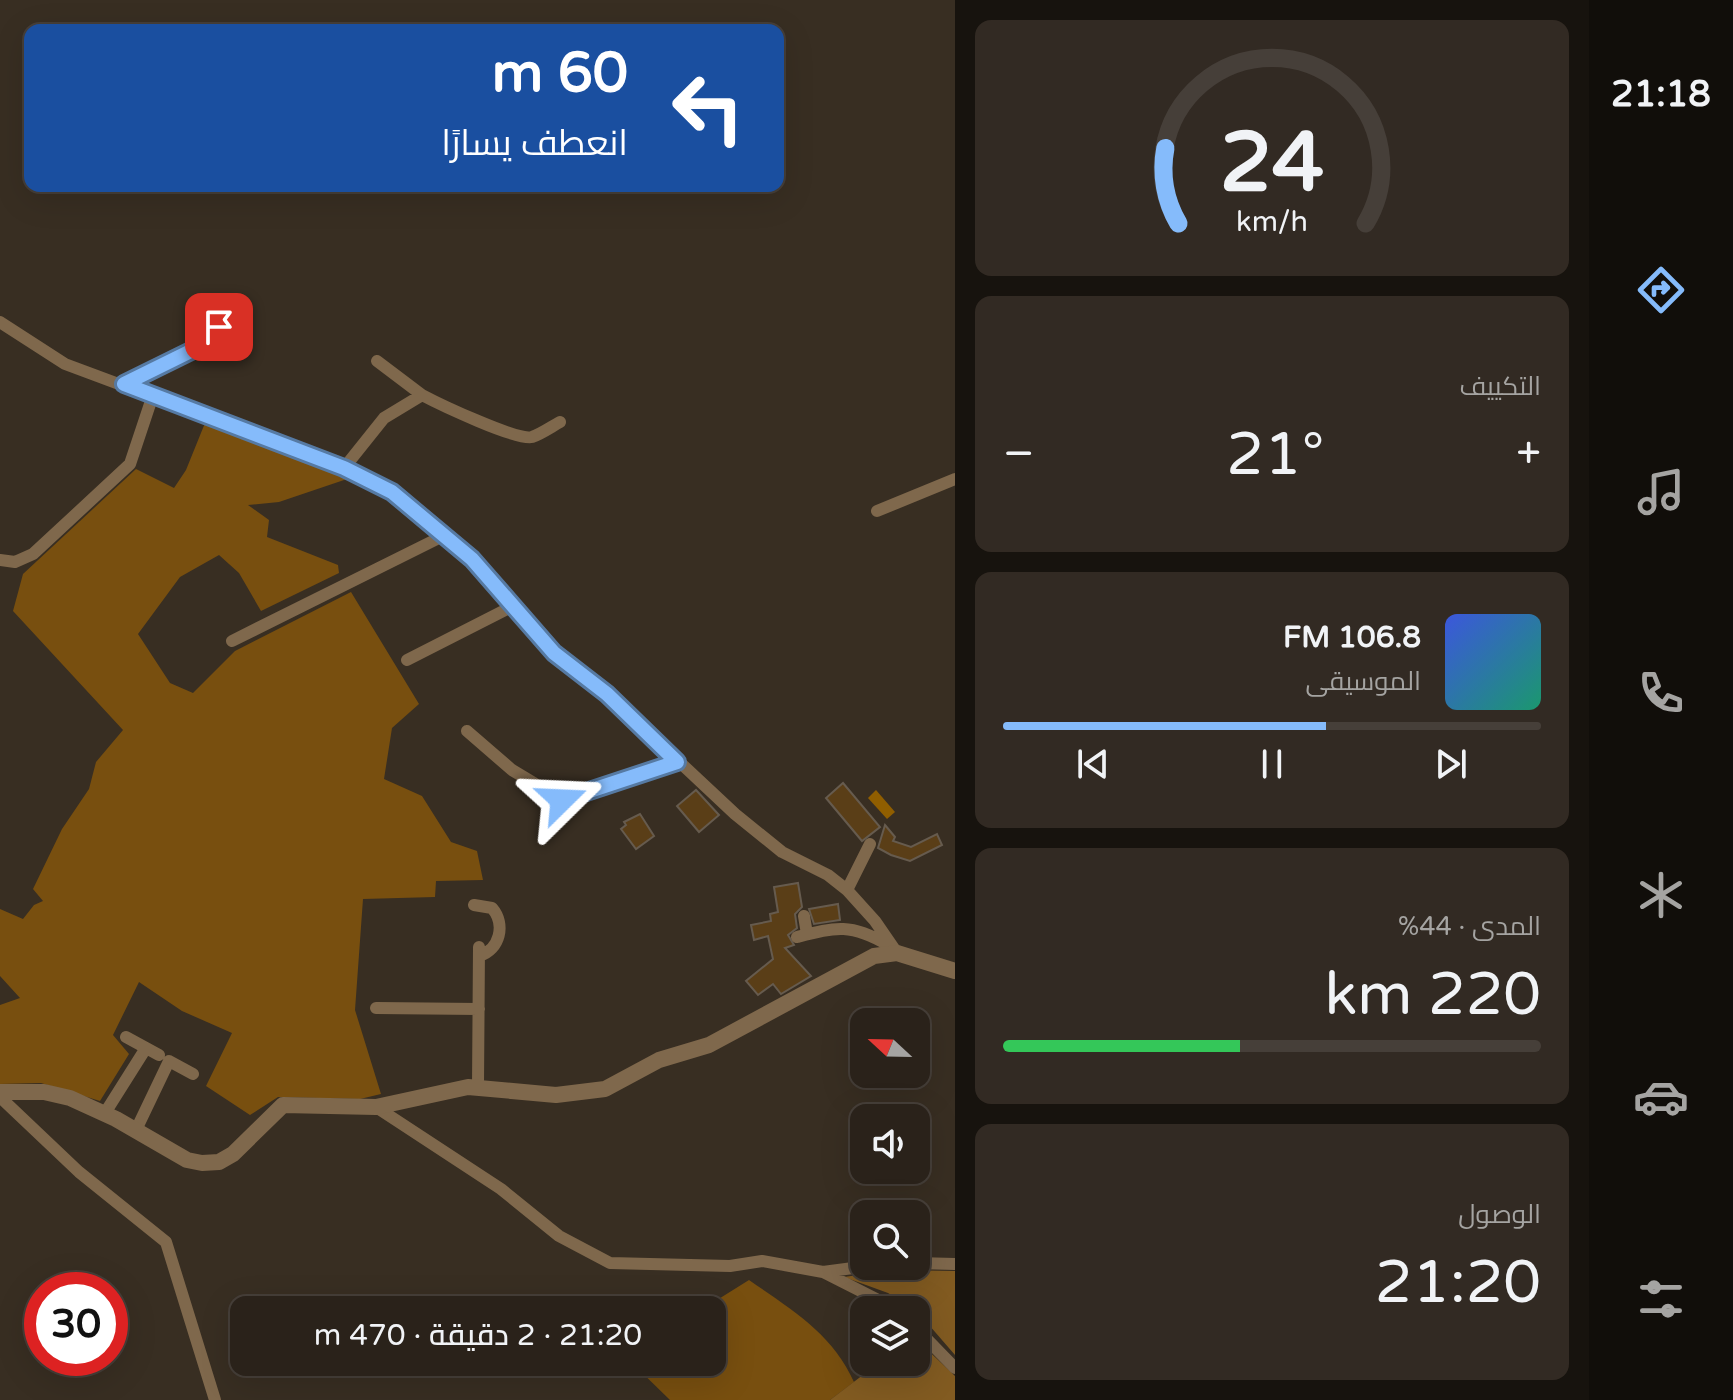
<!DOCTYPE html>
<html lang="ar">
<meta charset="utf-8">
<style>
body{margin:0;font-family:"Varela Round",Cairo,sans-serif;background:#322a23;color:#f1f3f6;direction:rtl;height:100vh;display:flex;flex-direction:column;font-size:30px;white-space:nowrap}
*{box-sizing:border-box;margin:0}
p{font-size:26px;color:#a5a4a2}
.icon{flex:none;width:44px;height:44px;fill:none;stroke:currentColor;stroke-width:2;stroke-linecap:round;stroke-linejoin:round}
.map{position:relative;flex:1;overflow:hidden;direction:ltr}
.sheet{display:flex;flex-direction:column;gap:20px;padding:20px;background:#17130e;width:634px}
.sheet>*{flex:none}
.hud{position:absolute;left:24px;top:24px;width:760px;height:168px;border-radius:16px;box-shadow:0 8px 32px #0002,0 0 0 2px #463f39;direction:rtl;background:#1a4fa0;color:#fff;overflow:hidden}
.needle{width:52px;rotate:292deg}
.tools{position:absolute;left:850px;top:1008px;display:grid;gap:16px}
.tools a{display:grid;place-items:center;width:80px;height:80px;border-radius:16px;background:#2a221a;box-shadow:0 8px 32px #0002,0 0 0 2px #463f39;font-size:40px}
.speed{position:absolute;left:24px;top:1272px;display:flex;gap:16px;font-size:40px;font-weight:700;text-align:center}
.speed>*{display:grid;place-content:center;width:104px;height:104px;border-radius:50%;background:#2a221a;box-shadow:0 8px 32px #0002,0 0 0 2px #463f39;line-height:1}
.speed .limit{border:12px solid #d22;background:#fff;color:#111}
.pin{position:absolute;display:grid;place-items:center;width:68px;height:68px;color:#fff;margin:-34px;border-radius:16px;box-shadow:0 4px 12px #0006}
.me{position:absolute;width:88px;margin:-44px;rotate:69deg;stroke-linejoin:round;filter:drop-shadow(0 0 6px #0008)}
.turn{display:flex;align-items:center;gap:28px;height:168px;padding:0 24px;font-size:36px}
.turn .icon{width:104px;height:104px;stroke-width:2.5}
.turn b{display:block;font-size:56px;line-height:68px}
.big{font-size:60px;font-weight:600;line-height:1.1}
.sheet .card{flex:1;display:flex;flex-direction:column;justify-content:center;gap:12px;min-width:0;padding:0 28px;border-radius:16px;background:#322a23}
.sheet .dial{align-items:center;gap:0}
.dial svg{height:208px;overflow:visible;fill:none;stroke:#463f39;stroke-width:7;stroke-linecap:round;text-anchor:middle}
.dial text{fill:#f1f3f6;stroke:none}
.song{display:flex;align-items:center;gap:24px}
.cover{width:96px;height:96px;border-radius:12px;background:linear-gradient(135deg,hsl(230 70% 55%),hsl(160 70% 35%))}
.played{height:8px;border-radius:4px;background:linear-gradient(90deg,#85bbfb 60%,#463f39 60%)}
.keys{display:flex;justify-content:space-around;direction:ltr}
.heat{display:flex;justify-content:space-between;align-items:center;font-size:44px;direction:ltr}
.charge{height:12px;border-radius:6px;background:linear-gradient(90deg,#34c759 44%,#463f39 0)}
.trip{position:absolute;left:230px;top:1296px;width:496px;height:80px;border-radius:16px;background:#2a221a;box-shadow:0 8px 32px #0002,0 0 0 2px #463f39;font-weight:600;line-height:80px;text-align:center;direction:rtl}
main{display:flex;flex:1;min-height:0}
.dock{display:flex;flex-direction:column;width:144px;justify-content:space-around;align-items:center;background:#110e0a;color:#a5a4a2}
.dock .icon{width:56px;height:56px}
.dock .on{color:#85bbfb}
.dock b{font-size:36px;color:#f1f3f6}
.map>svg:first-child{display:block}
</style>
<main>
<nav class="dock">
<b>21:18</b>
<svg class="icon on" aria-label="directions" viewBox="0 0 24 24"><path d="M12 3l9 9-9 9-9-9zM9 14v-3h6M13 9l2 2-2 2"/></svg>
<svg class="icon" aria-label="music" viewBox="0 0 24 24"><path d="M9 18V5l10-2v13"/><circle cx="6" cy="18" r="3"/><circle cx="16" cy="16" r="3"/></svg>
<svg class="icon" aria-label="phone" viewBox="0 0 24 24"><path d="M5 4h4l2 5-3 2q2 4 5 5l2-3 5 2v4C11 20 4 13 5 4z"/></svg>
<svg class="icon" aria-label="climate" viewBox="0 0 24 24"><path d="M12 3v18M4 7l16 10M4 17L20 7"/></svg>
<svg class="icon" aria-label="car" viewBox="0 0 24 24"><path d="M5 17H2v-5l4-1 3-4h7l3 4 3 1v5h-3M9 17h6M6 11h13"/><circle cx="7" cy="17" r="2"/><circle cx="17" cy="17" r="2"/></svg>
<svg class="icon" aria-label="filters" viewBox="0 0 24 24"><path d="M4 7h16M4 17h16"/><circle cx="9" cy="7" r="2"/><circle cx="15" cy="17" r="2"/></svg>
</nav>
<section class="sheet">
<div class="card dial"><svg viewBox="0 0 100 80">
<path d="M14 69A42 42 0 1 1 86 69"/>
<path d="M14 69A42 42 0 0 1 9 40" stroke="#85bbfb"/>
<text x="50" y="56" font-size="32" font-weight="700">24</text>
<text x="50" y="72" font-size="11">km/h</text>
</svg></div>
<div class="card"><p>التكييف</p>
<div class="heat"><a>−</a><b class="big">21°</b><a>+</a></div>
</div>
<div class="card">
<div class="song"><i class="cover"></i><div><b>106.8 FM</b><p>الموسيقى</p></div></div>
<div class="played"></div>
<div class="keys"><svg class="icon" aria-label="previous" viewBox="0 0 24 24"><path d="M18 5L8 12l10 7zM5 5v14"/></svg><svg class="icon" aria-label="pause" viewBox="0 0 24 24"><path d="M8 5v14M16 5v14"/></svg><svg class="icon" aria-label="next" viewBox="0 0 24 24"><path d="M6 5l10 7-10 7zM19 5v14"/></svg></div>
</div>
<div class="card"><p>المدى · 44%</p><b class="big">220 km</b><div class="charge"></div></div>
<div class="card"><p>الوصول</p><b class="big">21:20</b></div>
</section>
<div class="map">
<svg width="955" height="1400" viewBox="0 0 955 1400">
<rect width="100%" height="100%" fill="#382e22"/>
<!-- green -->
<path fill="#784f0f" d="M205,423L347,479L279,502L248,505L269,520L267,537L338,565L339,573L261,611L239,573L219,555L180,577L138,634L170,683L193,693L235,651L351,592L419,704L392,728L384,779L422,796L451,842L477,851L483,880L436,881L435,897L363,899L355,1010L381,1094L360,1099L278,1097L250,1115L206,1086L232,1033L182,1011L139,982L113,1035L129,1054L100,1101L41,1083L0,1084V1005L20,998L0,976V909L23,919L34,905L43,901L33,889L62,829L89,789L96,762L123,730L13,611L23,574L136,469L174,488L186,470Z
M749,1280C791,1309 833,1334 854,1382L830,1400H670L631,1362H712V1310H701Z"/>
<!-- forest -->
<path fill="#825b21" d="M893,1270L955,1271V1355L916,1310L888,1293L844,1277Z
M916,1339L955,1376V1400H830L880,1362H916Z"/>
<!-- water -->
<path fill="#905e00" d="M876,790L895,812L887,819L868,798Z"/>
<!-- building -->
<path fill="#5a3e17" stroke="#665b4e" stroke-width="2" d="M843,783L880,827L862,841L826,798Z
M696,790L719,815L699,832L677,806Z
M640,814L654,836L636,849L621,829L626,825L624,822Z
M885,825L895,837L893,841L911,847L937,834L942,845L910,861L891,855L878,848Z
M798,883L802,907L795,914L797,928L788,935L794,945L785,948L811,976L781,994L773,984L758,995L746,981L773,959L768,936L754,940L751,925L771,921L770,914L778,912L774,887Z
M838,904L840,920L814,924L809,909Z"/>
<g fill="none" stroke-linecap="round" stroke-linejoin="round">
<!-- minor -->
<path stroke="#7f684c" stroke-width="12" d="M0,322L65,364L344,468L392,492L472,559L554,653L607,694L735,814L782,852L828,875L847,890L875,921L897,953
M124,384L199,347L239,308
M422,395C439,404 517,441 532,437C541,434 551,427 560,422
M344,468L384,418L422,395L377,361
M877,511L955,479
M0,560L15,562L33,554L130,464L153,395
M232,641L445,535
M407,660L511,607
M467,731L512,770L562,800L677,762
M847,890L870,844
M474,905L492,908C506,924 500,950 479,956
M804,916L807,934
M797,937C836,927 851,923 888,945
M376,1008L479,1009
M126,1037L159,1055
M478,1086L479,947
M0,1097L79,1172L166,1242L215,1400
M376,1107L501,1189L559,1236L610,1263L730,1266L762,1261L823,1272L868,1266
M105,1113L146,1048
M136,1130L169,1061L193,1074
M916,1263L955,1264
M823,1272L898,1310
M916,1328L955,1368"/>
<!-- tertiary -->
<path stroke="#7f684c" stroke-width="16" d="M0,1092H44L70,1098L116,1119L187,1160L202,1163L219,1162L233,1154L283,1105L376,1107L468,1087L556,1095L605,1089L659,1060L709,1045L874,956L897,953L955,971"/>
</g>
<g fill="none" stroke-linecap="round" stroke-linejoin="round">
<!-- route casing -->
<g stroke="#567aa3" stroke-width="20">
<path id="route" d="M219,327L199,347L124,384L344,468L392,492L472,559L554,653L607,694L677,762L562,800"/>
</g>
<!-- route -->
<use href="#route" stroke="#85bbfb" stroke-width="14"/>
</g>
</svg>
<div class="tools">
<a><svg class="needle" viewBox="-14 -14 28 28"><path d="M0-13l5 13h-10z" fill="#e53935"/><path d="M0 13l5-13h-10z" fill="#a5a4a2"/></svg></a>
<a><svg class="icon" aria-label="sound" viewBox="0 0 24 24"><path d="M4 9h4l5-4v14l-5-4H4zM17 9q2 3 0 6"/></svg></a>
<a><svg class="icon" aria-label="search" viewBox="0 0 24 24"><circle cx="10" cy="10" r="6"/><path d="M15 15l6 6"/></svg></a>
<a><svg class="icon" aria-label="layers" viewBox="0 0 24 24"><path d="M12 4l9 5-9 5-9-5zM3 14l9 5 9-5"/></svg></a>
</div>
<div class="speed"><div class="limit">30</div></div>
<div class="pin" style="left:219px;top:327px;background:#d93025"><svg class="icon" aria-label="arrive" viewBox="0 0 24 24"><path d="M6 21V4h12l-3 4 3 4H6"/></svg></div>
<svg class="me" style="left:562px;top:800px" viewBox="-20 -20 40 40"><path d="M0-17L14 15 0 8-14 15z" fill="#85bbfb" stroke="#fff" stroke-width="4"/></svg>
<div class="trip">21:20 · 2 دقيقة · 470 m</div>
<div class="hud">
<div class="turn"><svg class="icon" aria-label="left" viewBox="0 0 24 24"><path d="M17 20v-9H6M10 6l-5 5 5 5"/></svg><div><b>60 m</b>انعطف يسارًا</div></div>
</div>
</div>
</main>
